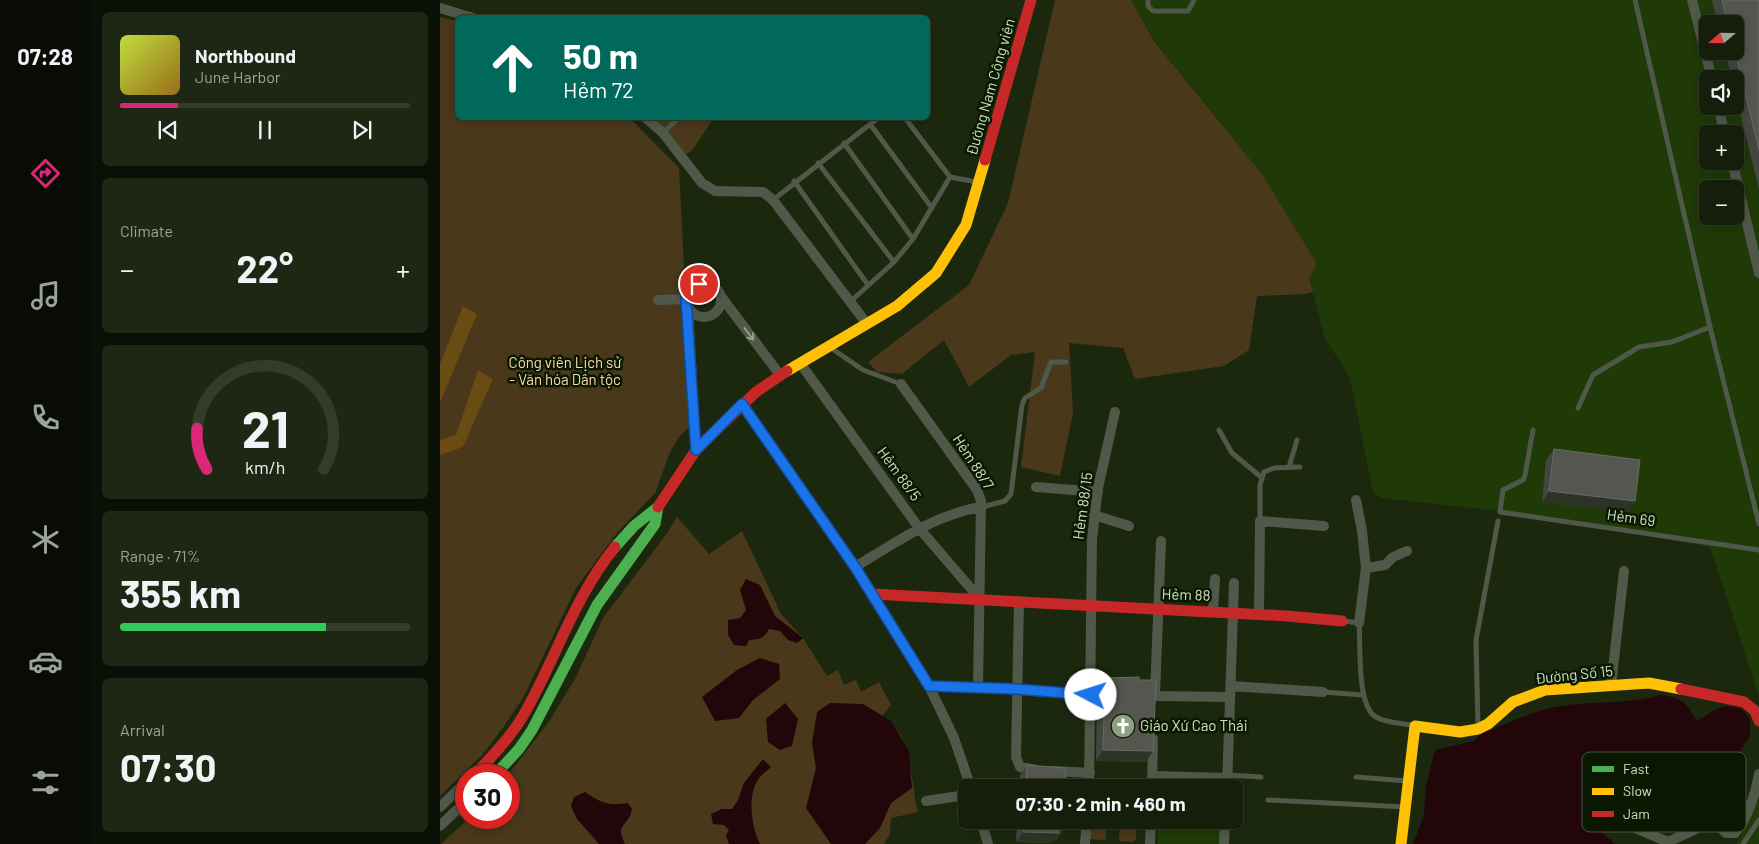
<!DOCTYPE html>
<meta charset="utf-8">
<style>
body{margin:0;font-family:Barlow,sans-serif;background:#1d2713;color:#f1f3f6;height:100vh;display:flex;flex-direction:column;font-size:19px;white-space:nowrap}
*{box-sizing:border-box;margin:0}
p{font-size:16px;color:#9da29c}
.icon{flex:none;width:28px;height:28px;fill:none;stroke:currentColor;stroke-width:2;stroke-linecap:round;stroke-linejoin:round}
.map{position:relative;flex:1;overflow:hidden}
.panel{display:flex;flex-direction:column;gap:12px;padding:12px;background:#0b1006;width:350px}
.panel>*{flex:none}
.banner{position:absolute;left:15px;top:15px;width:475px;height:105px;border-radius:8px;box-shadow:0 2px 8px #0003,0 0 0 1px #333c2b;background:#00695c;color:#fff;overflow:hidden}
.needle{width:32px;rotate:250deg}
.fabs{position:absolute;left:1259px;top:15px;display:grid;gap:10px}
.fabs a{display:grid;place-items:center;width:45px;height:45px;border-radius:8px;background:#141e0a;box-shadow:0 2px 8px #0003,0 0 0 1px #333c2b;font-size:25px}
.speed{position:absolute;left:15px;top:764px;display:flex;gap:10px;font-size:25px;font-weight:700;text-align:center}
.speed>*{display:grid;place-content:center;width:65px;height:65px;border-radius:50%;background:#141e0a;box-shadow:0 2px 8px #0003,0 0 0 1px #333c2b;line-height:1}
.speed .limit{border:8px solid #d22;background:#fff;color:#111}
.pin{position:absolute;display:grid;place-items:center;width:42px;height:42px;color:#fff;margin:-21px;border:2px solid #fff;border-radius:50%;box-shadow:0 1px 5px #0007}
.me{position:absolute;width:55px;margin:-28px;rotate:275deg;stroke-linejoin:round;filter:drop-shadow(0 0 4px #0008)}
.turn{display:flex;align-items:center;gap:18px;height:105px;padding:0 25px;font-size:22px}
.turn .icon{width:65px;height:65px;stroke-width:2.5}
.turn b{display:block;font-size:35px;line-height:42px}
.big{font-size:38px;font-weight:700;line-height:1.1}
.panel .card{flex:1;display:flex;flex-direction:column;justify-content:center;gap:8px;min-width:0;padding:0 18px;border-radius:8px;background:#1d2713}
.panel .dial{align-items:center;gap:0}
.dial svg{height:130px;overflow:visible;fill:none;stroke:#333c2b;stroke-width:7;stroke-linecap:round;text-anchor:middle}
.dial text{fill:#f1f3f6;stroke:none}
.song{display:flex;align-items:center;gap:15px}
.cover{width:60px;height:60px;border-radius:8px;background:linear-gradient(135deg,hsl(70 70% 55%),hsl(40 70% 35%))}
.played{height:5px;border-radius:2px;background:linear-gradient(90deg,#db2777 20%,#333c2b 20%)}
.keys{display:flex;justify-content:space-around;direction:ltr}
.heat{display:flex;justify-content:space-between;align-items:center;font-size:28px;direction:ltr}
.charge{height:8px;border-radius:4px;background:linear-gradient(90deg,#34c759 71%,#333c2b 0)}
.trip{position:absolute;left:518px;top:779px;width:285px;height:50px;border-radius:8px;background:#141e0a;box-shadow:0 2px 8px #0003,0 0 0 1px #333c2b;font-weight:700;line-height:50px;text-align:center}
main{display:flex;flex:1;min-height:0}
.tabs{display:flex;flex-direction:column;width:90px;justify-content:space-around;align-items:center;background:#080c04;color:#9da29c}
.tabs .icon{width:35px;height:35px}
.tabs .selected{color:#db2777}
.tabs b{font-size:22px;color:#f1f3f6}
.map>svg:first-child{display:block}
</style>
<main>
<nav class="tabs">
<b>07:28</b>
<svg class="icon selected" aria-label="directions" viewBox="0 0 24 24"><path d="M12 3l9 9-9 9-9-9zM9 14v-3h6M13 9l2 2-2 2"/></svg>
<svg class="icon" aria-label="music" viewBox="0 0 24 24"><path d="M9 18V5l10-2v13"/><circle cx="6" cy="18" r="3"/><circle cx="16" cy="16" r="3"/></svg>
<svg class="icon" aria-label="phone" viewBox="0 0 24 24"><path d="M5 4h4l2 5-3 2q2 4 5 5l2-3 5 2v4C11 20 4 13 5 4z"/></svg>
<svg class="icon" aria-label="climate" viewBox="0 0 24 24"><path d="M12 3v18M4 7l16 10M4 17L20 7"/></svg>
<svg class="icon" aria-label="car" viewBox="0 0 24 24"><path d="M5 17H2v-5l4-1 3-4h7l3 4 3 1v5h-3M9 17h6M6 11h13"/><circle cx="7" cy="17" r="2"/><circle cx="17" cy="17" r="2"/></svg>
<svg class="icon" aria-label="filters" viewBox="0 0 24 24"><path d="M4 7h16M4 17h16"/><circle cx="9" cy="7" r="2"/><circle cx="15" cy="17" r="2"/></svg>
</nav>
<section class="panel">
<div class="card">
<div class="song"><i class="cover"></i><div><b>Northbound</b><p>June Harbor</p></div></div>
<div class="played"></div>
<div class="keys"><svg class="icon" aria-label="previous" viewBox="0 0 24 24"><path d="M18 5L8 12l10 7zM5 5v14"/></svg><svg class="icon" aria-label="pause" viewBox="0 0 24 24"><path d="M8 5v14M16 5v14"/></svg><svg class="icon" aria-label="next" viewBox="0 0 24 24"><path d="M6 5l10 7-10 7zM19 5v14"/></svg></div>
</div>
<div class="card"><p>Climate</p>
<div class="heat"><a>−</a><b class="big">22°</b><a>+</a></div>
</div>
<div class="card dial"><svg viewBox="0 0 100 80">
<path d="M14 69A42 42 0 1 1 86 69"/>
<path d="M14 69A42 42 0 0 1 8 44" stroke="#db2777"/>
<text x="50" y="56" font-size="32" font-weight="700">21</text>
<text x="50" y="72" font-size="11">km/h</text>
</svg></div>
<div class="card"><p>Range · 71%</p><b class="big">355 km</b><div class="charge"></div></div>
<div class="card"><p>Arrival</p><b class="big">07:30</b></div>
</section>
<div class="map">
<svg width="1319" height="844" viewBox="0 0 1319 844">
<rect width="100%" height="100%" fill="#1b280e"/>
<!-- built -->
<path fill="#1f3907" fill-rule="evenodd" d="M691,0H1319V696L1270,547L1060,511L942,498L933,492L910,378L885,338L869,278L876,264L822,174L714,40ZM1268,24H1295V51H1268ZM1268,79H1295V106H1268ZM1268,134H1295V161H1268ZM1268,189H1295V216H1268Z
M718,779L787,785V787H718Z
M1319,786V844H1297L1316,805Z
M718,820H785L784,844H718Z"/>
<!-- green -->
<path fill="#49381a" d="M615,0H691L714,41L822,174L877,264L869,278L873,292L865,294L817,296L809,350L784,366L695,379L683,348L629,343L633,413L620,476L581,467L595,352L571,355L529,387L504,340L462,374L437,372L428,362L529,285L568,203Z
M0,17L17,21L18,118H190L239,168L252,425L240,436L231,450L215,493L176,534L136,588L84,696L65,725L42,755L0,796Z
M203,118H274L253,149L243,157Z
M237,517L269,554L302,531L341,614L363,638L387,676L398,670L404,685L416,680L421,692L439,682L451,705L442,716C475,737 469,778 478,812L451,818L450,834L444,844H1L29,818H69L68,775L110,720L136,677L163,618L225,536Z
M648,820H666V840L647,839Z
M680,820H697L696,839L692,842L679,841Z"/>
<!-- forest -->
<path fill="#694b13" d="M23,306L37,314L0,403V364Z
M38,370L53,379L23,447L0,455V440L16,435Z"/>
<!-- water -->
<path fill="#230609" d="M306,579L320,585L335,616L363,638L357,643L348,640L340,631L329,629C324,639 319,639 309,640L306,646L294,645L288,635V620L300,618L306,610L300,590Z
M320,658L339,664L340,679L313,700L299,718L275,721L262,697L297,670Z
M1221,695C1243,698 1246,702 1257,721L1276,709L1287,706L1302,709L1310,719V736L1298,754L1279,769L1251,801L1199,815L1187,813L1178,803L1160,817L1159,830L1175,844H973L984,815L986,786L995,750L1034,741L1040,734C1069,723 1098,708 1129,705C1159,701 1191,704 1221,695Z
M345,703L358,719L352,746L340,750L328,742L326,719Z
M390,703L423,704L451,721L469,751L472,788L451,803L440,828L425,844H391L366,808L376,768L372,743L377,712Z
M323,759L331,767C328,770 322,774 319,778C307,795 311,826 320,844H289L286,835L289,830L284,825L273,824L271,814L282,809H292L298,800L304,783Z
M145,792C161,803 169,806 188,803L192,809C189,827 174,823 185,844H159L137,819L131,806L134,797Z"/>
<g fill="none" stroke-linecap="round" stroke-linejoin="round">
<!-- lane -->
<path stroke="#4f5849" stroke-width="5" d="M708,0V6L713,11H748L754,0
M1195,0L1270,327L1319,524
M465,118L510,177L537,182
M430,124L492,208
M223,133L238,118
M404,143L473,239
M378,163L454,262
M354,181L428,285
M333,200L438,118
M410,302L454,262L473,239L510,177
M391,348L423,370L461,384
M1138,408L1153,375L1199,347L1232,342L1270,327
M779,430L792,453L821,477
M1093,430L1085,475L1083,480L1063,490L1060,512L1319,550
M849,467L857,440
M542,507L565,501L571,494L582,405L585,398L601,388L611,362H626
M820,521V485L824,472L834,468L860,467
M904,621L919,623C921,644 916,705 936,717C946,723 963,723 975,726
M883,692L923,695
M1038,726L1036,640L1058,521
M788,775L821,777
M916,777L967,781
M828,800L965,807
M1303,844L1319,820"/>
<!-- street -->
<path stroke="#4f5849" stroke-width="10" d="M1252,0L1272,79
M0,8L33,18
M1278,106L1285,134
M206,118L223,133L262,183L275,191L323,192L333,200L427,324
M1292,161L1319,273
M247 300a17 17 0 1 1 34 0a17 17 0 1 1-34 0Z
M280,295L340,375
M218,300L247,299
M248,308L256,450
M360,363L479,528L539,598
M461,384L537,490L541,501L538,687
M302,404L415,567L489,686L514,738L531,788
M596,487L658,492
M916,500L922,531L926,568L919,623
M654,515L689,526
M415,567C455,543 495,514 542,507
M926,568L945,565L953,557L967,551
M579,601L576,757L580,767L596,770
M773,611L775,579
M819,614L820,521L884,526
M489,686L538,687L651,695
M791,686L883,692
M1171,686L1184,571
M715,694L721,541
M715,696L790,697
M613,771L650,773
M712,776L787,778
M649,788L652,539L658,488L675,412
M712,788L713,739
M787,788L794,583
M486,801L526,795
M0,807L26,782
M541,820L548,844
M0,826L26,801
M1195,828L1228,842L1271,822L1277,824L1286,833H1295C1309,817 1315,795 1319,774
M645,844L647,820
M710,844L711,820
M784,844L785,820"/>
<!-- fast -->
<path stroke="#4caf50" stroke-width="11" d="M55,775L79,749L92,730L157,605L215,524L218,507L194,526L175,547"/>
<!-- slow -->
<path stroke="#ffc107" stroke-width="11" d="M347,371L457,306L496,273L526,225L545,160
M961,844L975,726L1020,732L1038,729L1048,724L1073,702L1105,690L1209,683L1241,689"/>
<!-- jam -->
<path stroke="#c62828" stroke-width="11" d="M545,160L591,0
M218,507L256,450L316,392L347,371
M432,594L847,616L902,621
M1241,689L1304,702L1315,711L1319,721
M34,775C52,757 70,738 83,716C115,661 134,597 175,547"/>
</g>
<!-- wall -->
<path fill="#454642" d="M1272,0H1319V189L1295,93V79H1292L1285,51H1295V24H1278Z
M1114,449L1195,501L1188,512L1102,502L1106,460Z
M665,678L706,762L656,761L657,689Z
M587,765L627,788H579L580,775Z
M577,820H625L624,829L617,840H614L611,843L576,842Z"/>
<!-- shaded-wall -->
<path fill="#2e3327" d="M1109,491L1195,501L1188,512L1102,502Z
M663,750L713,751L706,762L656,761Z
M624,829L617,840H614L611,843L576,842L583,832Z"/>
<!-- building -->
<path fill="#54564f" stroke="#676c61" d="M1282,0H1319V150L1295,51V24H1288Z
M1114,449L1200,460L1195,501L1109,491Z
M699,677V680H716L713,751L663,750L665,678Z
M587,765L625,768L627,788H586Z
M584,820H625L624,829L619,830V833L583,832Z"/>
<!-- one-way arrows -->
<defs><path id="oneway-shaft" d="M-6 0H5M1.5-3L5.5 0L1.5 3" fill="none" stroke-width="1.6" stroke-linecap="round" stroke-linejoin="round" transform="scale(1.25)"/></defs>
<use stroke="#94a38b" href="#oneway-shaft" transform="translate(309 334) rotate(53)"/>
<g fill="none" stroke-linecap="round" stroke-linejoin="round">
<!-- route casing -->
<g stroke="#114b97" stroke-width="12">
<path id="route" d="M259,284L250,289L246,299L256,450L302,404L415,567L489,686L576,689L651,695"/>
</g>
<!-- route -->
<use href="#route" stroke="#1a73e8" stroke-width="9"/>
</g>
<!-- icons -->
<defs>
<g id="church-disc" transform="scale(1.25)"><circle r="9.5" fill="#8fa082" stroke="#0a1802"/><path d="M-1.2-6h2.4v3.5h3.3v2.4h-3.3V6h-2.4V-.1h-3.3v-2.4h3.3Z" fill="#fff"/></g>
</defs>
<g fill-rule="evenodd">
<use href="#church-disc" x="683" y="726"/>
</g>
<g text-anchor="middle" stroke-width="5" stroke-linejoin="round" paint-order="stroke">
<!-- street labels -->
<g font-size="15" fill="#cde1c1" stroke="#0a1802">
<text transform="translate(551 87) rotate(-74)" y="5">Đường Nam Công viên</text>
<text transform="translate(533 462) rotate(57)" y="5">Hẻm 88/7</text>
<text transform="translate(459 474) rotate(54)" y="5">Hẻm 88/5</text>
<text transform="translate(643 506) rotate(-82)" y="5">Hẻm 88/15</text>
<text transform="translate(1191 518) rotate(8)" y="5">Hẻm 69</text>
<text transform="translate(746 595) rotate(2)" y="5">Hẻm 88</text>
<text transform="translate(1134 675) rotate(-6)" y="5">Đường Số 15</text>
</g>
<!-- park labels -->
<g font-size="15" fill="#fcd9ac" stroke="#0a1802">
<text x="125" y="368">Công viên Lịch sử<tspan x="125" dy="17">- Văn hóa Dân tộc</tspan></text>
</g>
<!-- poi labels -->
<g font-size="15" fill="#cde1c1" stroke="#0a1802" text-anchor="start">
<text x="700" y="731">Giáo Xứ Cao Thái</text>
</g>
</g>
<!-- legend -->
<rect x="1142" y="752" width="164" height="80" rx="8" fill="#0a1802" stroke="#44543b" stroke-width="1"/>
<rect x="1152" y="766" width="22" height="6" fill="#4caf50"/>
<rect x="1152" y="788" width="22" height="7" fill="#ffc107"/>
<rect x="1152" y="811" width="22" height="6" fill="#c62828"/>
<g font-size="14" fill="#cde1c1">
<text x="1183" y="774">Fast</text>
<text x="1183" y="796">Slow</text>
<text x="1183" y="819">Jam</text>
</g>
</svg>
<div class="fabs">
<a><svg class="needle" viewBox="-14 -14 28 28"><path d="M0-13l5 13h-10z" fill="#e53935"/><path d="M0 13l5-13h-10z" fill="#9da29c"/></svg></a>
<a><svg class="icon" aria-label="sound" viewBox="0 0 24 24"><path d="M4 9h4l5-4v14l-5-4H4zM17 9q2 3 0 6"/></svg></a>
<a>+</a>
<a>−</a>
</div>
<div class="speed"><div class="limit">30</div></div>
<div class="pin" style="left:259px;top:284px;background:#d93025"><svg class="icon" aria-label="arrive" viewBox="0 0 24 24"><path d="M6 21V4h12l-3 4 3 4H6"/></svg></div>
<svg class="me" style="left:651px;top:695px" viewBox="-20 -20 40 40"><circle r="19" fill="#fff"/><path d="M0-13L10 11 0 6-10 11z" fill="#1a73e8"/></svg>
<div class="trip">07:30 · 2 min · 460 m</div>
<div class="banner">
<div class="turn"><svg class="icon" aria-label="ahead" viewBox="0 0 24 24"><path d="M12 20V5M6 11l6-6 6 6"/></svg><div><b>50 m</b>Hẻm 72</div></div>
</div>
</div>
</main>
